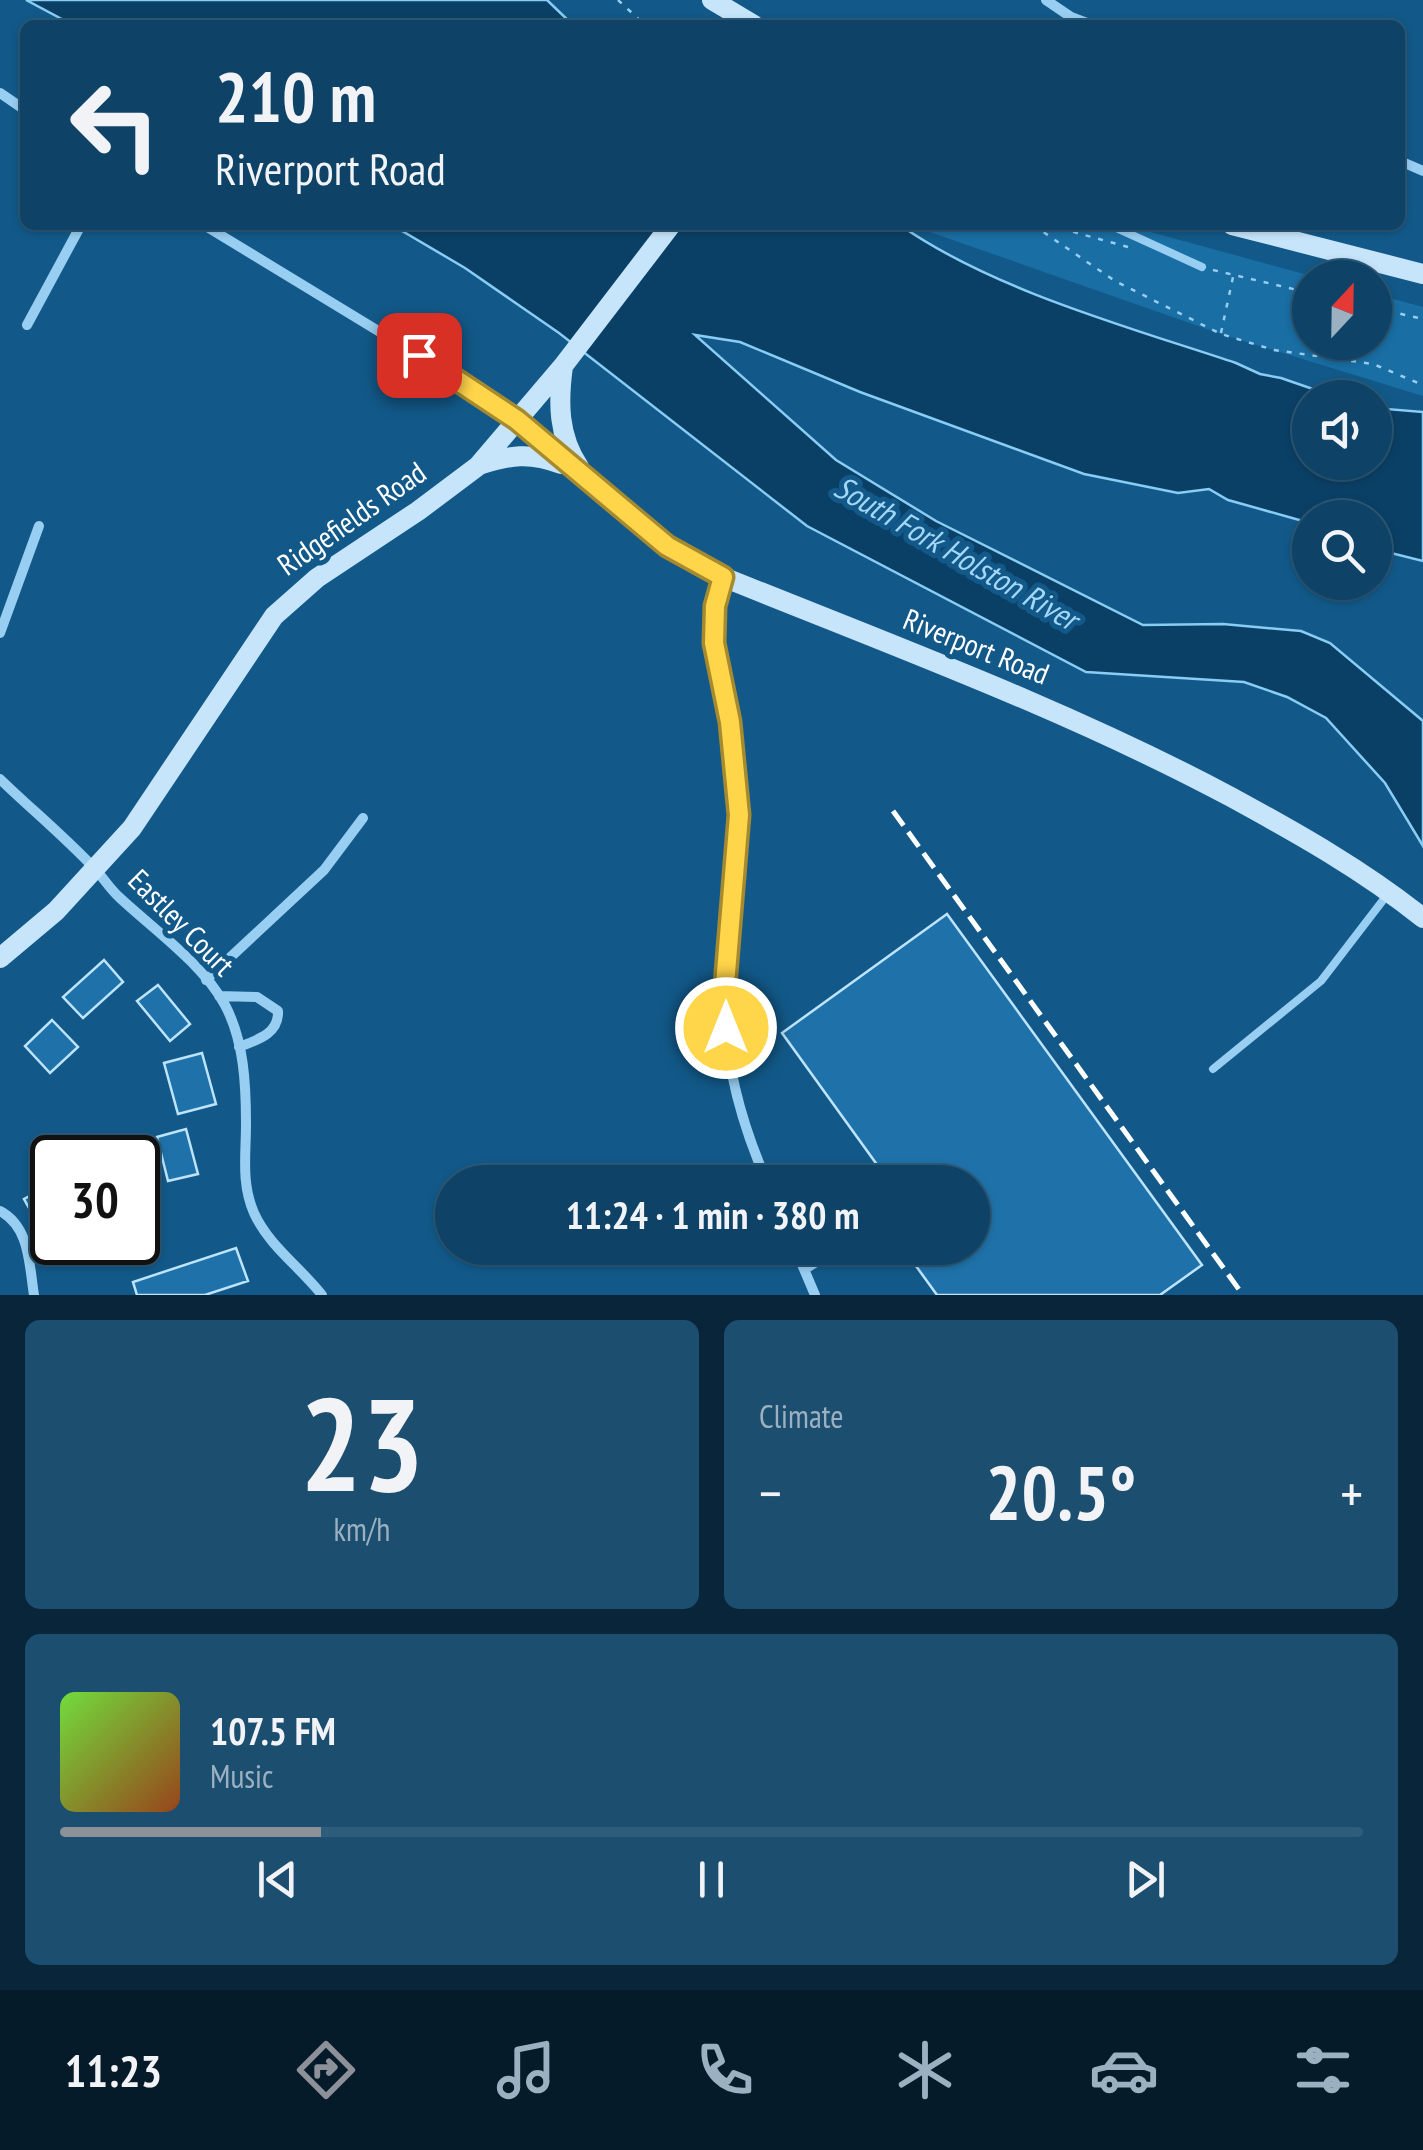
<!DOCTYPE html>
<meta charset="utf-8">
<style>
body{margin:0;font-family:"PT Sans Narrow",sans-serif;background:#1c4e70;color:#f1f3f6;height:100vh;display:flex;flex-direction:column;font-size:38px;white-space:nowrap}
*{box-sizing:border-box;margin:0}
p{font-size:32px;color:#9bb0c0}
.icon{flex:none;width:55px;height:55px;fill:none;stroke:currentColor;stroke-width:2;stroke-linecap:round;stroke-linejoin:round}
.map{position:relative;height:1295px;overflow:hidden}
.details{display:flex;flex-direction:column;gap:25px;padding:25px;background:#082539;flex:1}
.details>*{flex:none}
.guide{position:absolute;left:20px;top:20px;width:1385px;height:210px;border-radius:15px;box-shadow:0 2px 8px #0004,0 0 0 2px #2e5c7b;background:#0e4367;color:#f1f3f6;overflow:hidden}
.needle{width:65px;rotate:22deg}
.fabs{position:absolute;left:1292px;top:260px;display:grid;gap:20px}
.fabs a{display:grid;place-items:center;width:100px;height:100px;border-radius:50%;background:#0e4367;box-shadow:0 2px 8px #0004,0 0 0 2px #2e5c7b;font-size:50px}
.speed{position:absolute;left:30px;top:1135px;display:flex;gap:20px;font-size:50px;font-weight:700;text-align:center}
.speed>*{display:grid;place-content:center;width:130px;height:130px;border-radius:50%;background:#0e4367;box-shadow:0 2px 8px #0004,0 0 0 2px #2e5c7b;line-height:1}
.speed .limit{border:5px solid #111;border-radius:15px;background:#fff;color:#111}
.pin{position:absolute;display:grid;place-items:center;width:85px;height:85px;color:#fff;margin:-42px;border-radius:20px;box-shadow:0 5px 15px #0006}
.me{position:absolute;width:110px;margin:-55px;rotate:0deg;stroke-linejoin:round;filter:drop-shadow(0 0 8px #0008)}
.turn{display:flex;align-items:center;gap:35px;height:210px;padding:0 30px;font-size:45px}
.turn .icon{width:130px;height:130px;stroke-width:2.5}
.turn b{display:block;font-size:70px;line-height:85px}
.big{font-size:75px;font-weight:700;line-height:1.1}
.details .tile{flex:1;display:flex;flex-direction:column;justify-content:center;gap:15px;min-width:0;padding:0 35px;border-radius:15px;background:#1c4e70}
.details .dial{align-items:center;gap:0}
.dial b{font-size:130px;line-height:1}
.song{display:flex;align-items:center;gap:30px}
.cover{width:120px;height:120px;border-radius:15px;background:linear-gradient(135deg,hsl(100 70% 55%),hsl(20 70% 35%))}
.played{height:10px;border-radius:5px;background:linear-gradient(90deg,#8c9099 20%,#2e5c7b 20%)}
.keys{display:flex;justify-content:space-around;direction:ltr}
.heat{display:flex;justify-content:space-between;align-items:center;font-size:55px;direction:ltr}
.details .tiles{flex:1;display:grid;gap:25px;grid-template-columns:1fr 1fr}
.tile:last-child{grid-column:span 2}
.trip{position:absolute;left:435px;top:1165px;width:555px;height:100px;border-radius:50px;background:#0e4367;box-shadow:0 2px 8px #0004,0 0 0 2px #2e5c7b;font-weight:700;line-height:100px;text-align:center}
.tabs{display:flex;height:160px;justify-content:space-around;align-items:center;background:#061b29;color:#9bb0c0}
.tabs .icon{width:70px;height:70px}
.tabs .selected{color:#8c9099}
.tabs b{font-size:45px;color:#f1f3f6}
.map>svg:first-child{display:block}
</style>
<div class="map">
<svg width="1423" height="1295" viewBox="0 0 1423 1295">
<rect width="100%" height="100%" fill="#125989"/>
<!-- green -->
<path fill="#196ea4" d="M920,225H1125L1315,277L1310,278V342H1375V294L1423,307V396L1221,334L930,232Z"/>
<!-- water -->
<path fill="#0b4066" stroke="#89ccf4" stroke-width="2.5" d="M26,0H547L573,25H73Z
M392,225H900C993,290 1128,327 1236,363L1260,374L1281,378L1336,397L1310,398V462H1375V408L1423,412V561L1375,549V518H1310V523L1228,500L1209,489L1178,493L1084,474L860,392L740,342L695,335L836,460L936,521L1143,625L1223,624L1301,631L1330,643L1423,721V846L1385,783L1326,718L1287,697L1244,682L1086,672L807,526L559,333L465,268Z"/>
<!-- building -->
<path fill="#1f72a9" stroke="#bee4fc" stroke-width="2.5" d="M947,914L1202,1265L1160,1295H937L903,1248H972V1182H869L883,1173L782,1033Z
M104,960L123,982L83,1018L63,997Z
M158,985L190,1024L170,1041L137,1001Z
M52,1020L78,1047L50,1073L25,1046Z
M202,1053L216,1104L178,1114L164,1063Z
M186,1129L198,1174L168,1181L157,1137Z
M52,1184V1222L40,1228L24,1199Z
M236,1248L248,1281L205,1295H137L133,1282Z"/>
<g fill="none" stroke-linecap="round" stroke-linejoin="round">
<!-- path -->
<path stroke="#98cef1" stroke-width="2.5" stroke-dasharray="5 8" stroke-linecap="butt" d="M618,0L645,25
M1033,225L1115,281L1221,334L1274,350L1373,364L1423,385
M1048,225L1128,247
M1213,270L1310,293
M1375,308L1423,319
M1221,333L1233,277"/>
<!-- lane -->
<path stroke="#98cef1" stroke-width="8" d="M1110,225L1202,267
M1213,1069L1321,981L1387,895
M805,1270L841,1248"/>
<!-- street -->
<path stroke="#98cef1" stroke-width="10" d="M1046,0L1071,17L1092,25
M0,93L25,110
M1400,161L1423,171
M204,225L449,374L517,420
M27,325L81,225
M723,577C707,633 719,664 729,719C734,749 737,779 739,809C742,872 725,936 725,999C724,1062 742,1125 767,1182
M0,633L39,526
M0,779C31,809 65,837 94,868C103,877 109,888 119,897C153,929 202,963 225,1005C244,1041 246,1084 246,1124C246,1155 241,1183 254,1213C269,1246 300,1267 322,1295
M206,980L324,870L363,818
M219,996L257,997L278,1011C279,1034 257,1040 239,1047
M0,1211C30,1227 29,1264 34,1295
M795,1248L815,1295"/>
<!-- secondary -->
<path stroke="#c6e5fb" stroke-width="20" d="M712,0L754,25
M1232,225L1423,274
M563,366C558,402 558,436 579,467
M517,420L667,545L723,577C894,646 1068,710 1231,797C1297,833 1363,870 1423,918
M479,465C510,455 530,452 561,464
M0,958L56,911L132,828L274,616L317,578L418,511L478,466L563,366L671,225"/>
<!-- rail -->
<path stroke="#fff" stroke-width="5" stroke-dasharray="18 8" stroke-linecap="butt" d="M893,811L1243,1295"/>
</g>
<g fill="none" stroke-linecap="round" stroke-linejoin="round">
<!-- route casing -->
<g stroke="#a68a30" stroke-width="25">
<path id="route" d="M419,355L517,420L667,546L723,577L715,606L714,643L730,722L739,815L724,997L726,1028"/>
</g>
<!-- route -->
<use href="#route" stroke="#ffd54a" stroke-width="18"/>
</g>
<g text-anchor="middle" stroke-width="10" stroke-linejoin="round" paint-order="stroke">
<!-- street labels -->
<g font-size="30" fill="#fff" stroke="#125989">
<text transform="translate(352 519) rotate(-35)" y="10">Ridgefields Road</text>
<text transform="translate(976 647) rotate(22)" y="10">Riverport Road</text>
<text transform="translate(181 923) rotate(45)" y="10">Eastley Court</text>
</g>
<!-- water labels -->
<g font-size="32" font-style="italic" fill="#a3d7f8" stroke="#125989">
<text transform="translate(956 553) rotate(30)" y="11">South Fork Holston River</text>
</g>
</g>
</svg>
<div class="fabs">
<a><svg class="needle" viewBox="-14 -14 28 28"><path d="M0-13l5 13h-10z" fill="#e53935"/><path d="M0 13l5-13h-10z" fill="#9bb0c0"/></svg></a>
<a><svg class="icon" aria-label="sound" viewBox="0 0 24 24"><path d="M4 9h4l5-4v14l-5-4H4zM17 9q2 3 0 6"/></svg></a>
<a><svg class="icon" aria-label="search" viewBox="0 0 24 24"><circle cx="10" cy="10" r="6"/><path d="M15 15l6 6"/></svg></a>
</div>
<div class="speed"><div class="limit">30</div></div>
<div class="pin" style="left:419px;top:355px;background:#d93025"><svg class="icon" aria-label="arrive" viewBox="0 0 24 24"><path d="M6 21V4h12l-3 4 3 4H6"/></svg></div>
<svg class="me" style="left:726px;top:1028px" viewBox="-20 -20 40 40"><circle r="17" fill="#ffd54a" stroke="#fff" stroke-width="3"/><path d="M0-11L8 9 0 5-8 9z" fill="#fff"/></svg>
<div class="trip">11:24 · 1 min · 380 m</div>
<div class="guide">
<div class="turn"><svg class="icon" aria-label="left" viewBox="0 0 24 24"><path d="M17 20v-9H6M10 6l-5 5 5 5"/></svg><div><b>210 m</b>Riverport Road</div></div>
</div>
</div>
<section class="details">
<div class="tiles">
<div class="tile dial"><b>23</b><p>km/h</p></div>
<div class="tile"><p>Climate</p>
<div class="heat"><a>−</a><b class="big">20.5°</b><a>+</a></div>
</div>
<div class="tile">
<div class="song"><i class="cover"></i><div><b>107.5 FM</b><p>Music</p></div></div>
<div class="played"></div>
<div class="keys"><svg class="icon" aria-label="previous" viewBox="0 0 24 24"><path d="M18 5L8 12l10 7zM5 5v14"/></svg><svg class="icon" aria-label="pause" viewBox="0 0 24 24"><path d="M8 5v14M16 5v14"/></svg><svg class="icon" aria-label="next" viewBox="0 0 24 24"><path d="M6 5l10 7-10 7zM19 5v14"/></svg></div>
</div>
</div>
</section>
<nav class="tabs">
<b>11:23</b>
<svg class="icon selected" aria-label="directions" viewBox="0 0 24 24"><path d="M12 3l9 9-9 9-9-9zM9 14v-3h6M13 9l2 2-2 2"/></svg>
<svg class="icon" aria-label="music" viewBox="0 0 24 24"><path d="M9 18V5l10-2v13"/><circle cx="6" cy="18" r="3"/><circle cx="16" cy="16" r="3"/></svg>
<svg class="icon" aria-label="phone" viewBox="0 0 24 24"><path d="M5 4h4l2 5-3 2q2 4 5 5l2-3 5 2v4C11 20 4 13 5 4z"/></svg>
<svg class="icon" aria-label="climate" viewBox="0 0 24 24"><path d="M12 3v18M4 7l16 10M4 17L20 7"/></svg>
<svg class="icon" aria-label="car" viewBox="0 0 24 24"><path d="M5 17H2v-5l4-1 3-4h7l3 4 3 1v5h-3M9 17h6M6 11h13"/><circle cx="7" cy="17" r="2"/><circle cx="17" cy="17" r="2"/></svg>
<svg class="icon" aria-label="filters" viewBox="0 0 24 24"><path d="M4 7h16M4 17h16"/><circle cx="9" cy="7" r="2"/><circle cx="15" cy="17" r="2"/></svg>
</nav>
